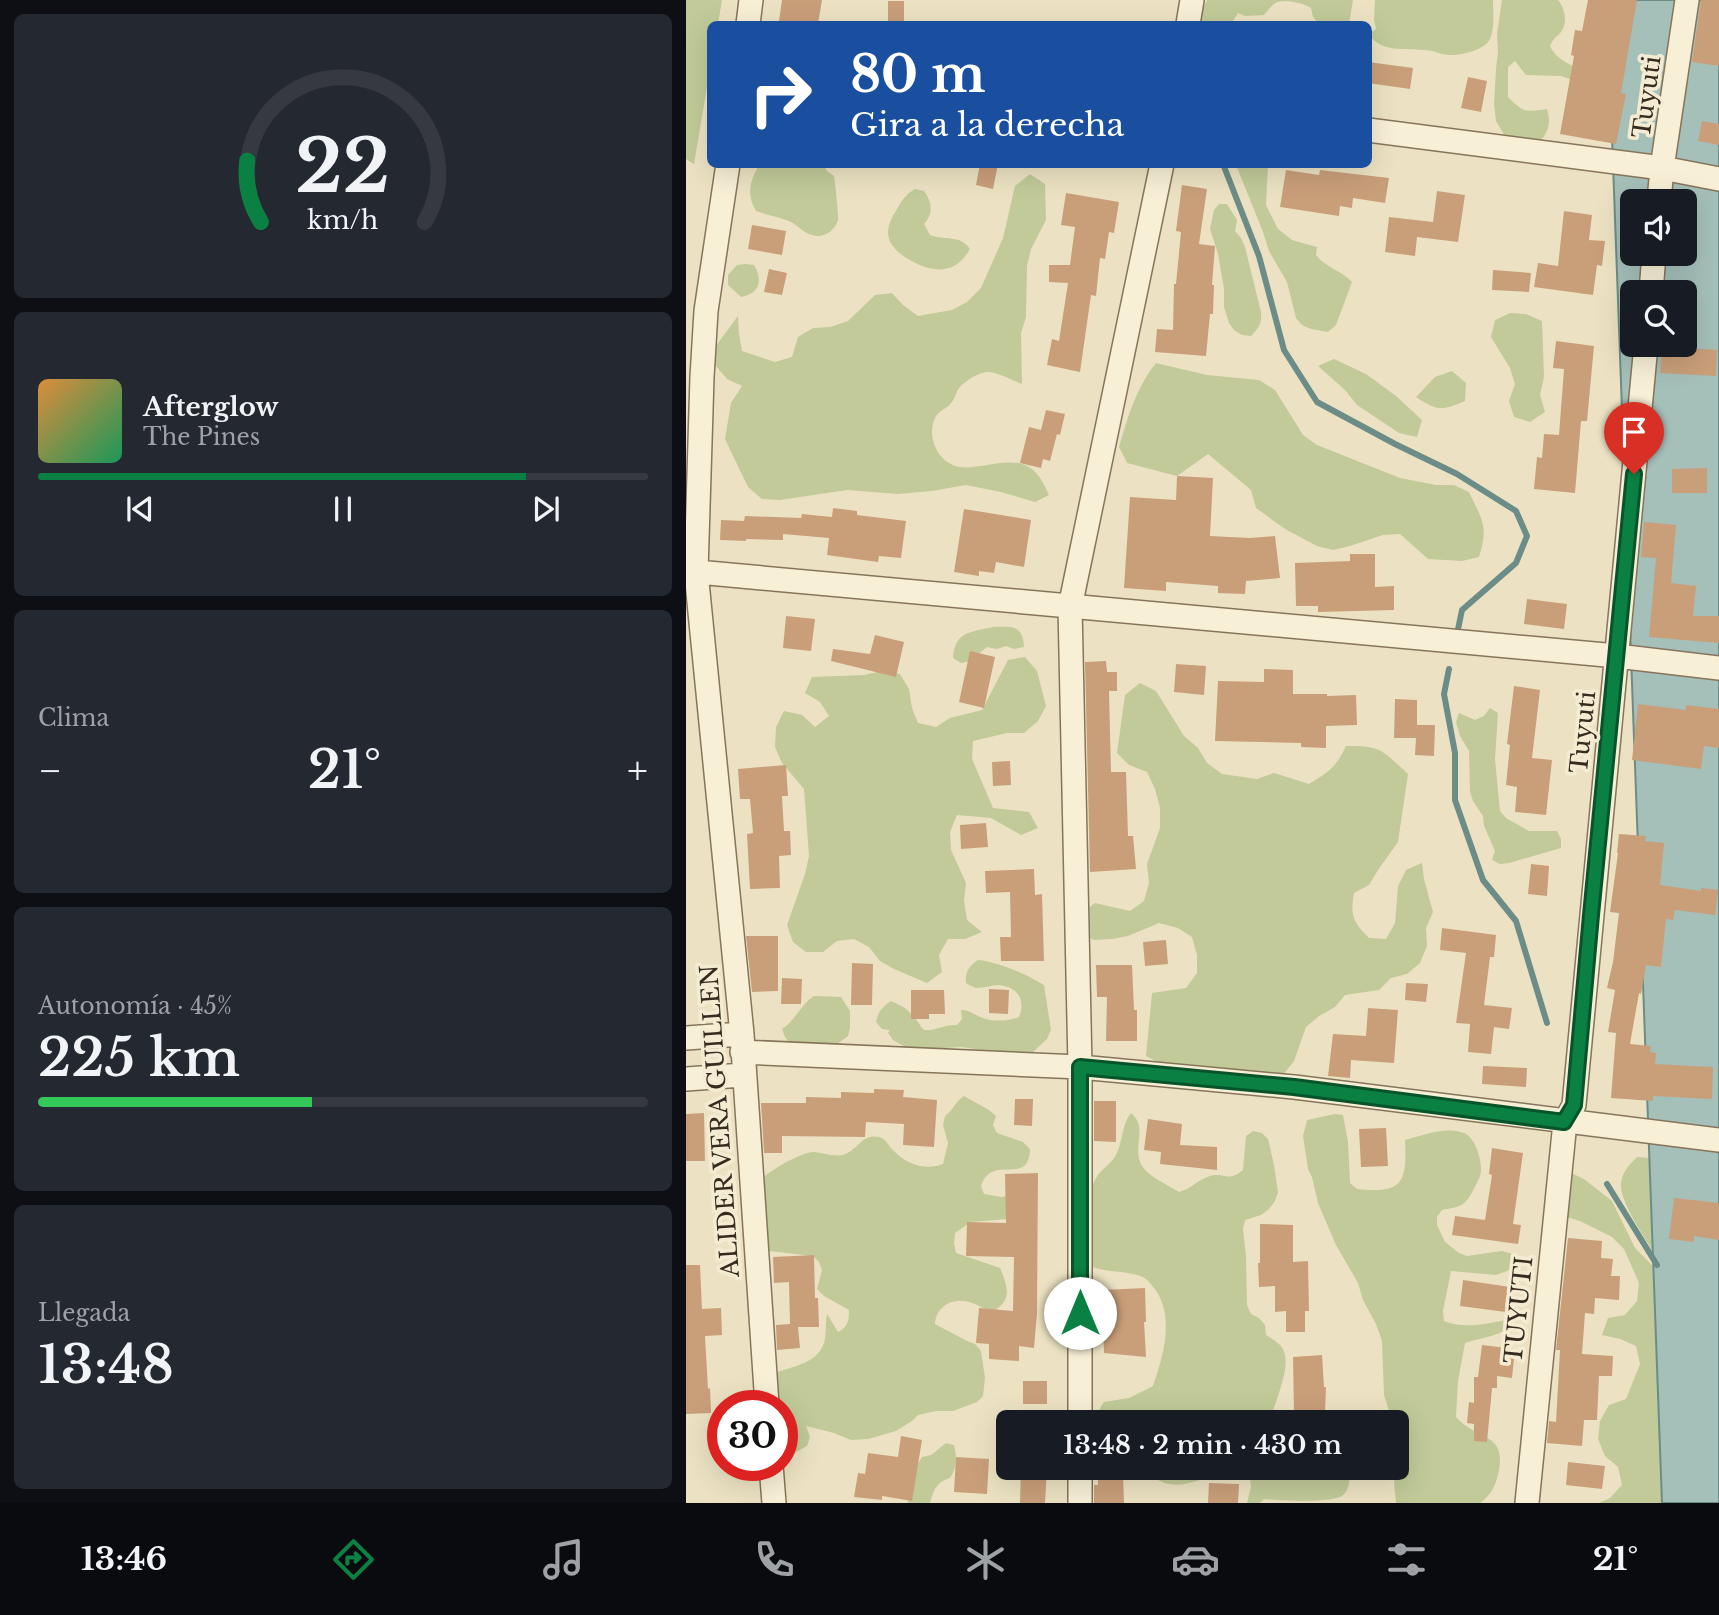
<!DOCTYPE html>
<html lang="es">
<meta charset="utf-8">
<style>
body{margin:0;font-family:"Libre Baskerville",serif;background:#242831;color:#f1f3f6;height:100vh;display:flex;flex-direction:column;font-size:26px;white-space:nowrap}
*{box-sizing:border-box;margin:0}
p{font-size:23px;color:#9ea1a6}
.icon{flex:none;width:38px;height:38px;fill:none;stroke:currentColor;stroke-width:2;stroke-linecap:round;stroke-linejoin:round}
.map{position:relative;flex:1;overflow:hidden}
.details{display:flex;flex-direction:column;gap:14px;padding:14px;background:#0d0f14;width:686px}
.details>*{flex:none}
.guide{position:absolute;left:21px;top:21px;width:665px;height:147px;border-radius:10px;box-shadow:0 7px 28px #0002;background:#1a4fa0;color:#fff;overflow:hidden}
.fabs{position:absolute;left:934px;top:189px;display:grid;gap:14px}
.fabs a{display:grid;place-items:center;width:77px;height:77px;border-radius:10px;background:#171b24;box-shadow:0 7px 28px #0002;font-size:35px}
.speed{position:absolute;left:21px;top:1390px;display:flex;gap:14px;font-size:35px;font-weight:700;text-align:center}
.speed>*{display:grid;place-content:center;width:91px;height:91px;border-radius:50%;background:#171b24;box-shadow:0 7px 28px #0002;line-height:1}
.speed .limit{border:10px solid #d22;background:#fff;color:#111}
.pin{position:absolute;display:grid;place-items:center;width:60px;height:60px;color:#fff;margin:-72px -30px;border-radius:50% 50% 50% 0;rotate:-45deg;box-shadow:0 0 7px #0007}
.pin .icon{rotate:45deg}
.me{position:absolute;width:77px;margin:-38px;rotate:0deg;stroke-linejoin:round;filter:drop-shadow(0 0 5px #0008)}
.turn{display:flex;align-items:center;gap:24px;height:147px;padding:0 28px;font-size:32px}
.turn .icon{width:91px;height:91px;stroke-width:2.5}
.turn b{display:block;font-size:49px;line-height:60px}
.big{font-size:52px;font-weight:600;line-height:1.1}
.details .widget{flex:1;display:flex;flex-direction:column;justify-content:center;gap:10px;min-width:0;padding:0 24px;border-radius:10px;background:#242831}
.details .dial{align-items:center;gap:0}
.dial svg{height:182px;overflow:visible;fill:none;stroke:#363941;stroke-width:7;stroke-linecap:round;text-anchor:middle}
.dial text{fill:#f1f3f6;stroke:none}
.song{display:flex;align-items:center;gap:21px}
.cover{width:84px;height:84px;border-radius:10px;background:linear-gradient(135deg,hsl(30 70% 55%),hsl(150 70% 35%))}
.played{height:7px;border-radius:4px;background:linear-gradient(90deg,#0b8043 80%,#363941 80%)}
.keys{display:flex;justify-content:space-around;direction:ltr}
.heat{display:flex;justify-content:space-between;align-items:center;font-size:38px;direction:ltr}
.charge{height:10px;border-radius:5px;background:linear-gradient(90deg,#34c759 45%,#363941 0)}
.trip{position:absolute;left:310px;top:1410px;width:413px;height:70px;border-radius:10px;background:#171b24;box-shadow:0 7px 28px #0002;font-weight:600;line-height:70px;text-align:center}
.tab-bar{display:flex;height:112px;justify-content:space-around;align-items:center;background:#090b0e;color:#9ea1a6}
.tab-bar .icon{width:49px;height:49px}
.tab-bar .current{color:#0b8043}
.tab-bar b{font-size:32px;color:#f1f3f6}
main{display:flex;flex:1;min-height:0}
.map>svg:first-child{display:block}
</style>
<main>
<section class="details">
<div class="widget dial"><svg viewBox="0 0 100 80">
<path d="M14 69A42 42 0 1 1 86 69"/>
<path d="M14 69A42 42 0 0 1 8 42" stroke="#0b8043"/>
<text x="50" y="56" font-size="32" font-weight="700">22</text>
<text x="50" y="72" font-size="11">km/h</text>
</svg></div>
<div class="widget">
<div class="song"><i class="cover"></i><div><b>Afterglow</b><p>The Pines</p></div></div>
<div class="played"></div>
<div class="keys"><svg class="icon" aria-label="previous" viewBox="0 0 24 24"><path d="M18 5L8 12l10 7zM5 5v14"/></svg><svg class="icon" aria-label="pause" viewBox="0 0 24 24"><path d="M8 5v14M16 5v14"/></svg><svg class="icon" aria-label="next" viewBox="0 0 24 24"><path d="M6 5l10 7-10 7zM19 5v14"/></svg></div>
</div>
<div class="widget"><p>Clima</p>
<div class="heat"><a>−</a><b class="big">21°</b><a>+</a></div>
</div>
<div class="widget"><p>Autonomía · 45%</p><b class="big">225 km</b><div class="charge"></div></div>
<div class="widget"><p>Llegada</p><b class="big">13:48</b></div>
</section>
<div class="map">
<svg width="1033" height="1503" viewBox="0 0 1033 1503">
<rect width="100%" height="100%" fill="#ece2c3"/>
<!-- green -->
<path fill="#c1ca98" d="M0,0H36L32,24H24V69L8,164L0,159Z
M521,0H667L663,24H633L627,17L625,8C617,3 601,0 591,2C586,5 581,11 578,15L559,16L552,13L547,21L548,24H513L517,8Z
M689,0H807C807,11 809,28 804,39C799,50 776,55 765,55C755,55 747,50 738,50C719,48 694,53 683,34L690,29L688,20Z
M816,0H872C879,8 882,23 875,32C870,38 868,37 864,46C869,57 880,63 891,68L884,79L875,76L840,75L829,61L822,67V97C838,113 839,112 861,109C865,123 863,132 853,142L819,136L810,121L808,104L810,69L812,52L811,34Z
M73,165H138L141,171L148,176C149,182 153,216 152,220C149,231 137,239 126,235C117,233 111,224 103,221C92,217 81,215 70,211C60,194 64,181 73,165Z
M550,165H582L580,205L592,229L606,240L631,247L630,255C640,268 655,270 666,282L650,325L642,332L625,329L616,325L610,318L601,282L583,251L577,232Z
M344,174L359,184L360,220L345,249L341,266L340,317L335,333L336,384C328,381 309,371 301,372C291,373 279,381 273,388C270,392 269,398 266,402C262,408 254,410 250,416C241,432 248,454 263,463C272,469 284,468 294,466C331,460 347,457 363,495L349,502L315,492L280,485L246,491L212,494L161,490L94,500L76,499L62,487L39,439L45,403L56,386L41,379L29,365V347L52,316L53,334L56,351L89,362L106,357L112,337L127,328L144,327L162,321L189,295L206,293L217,305L232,316L266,310L281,302L295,288L317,238L329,186Z
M229,189L238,191C246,202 248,213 238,224L244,235C259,241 274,234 284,249C269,276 246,273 222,259C200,245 196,232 211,209C216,200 220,194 229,189Z
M533,204H541L551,220L549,231L555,238L559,247L575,312C576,323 573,328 565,336L556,335L548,330L543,323L538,307V289L532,254L524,229L528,210Z
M60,264L68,265C77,280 74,294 55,297L42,285V275L51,265Z
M824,313L840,314L856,321L858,377L854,395L859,412L844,422L828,417L823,401L829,384L824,368L805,337L809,320Z
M648,359L680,374L710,396L736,420L731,437L713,433L671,405L659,390L632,366Z
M470,363L521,375L573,380L589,390L617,435L631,445L714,478L750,485H768L783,492C796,520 803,526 793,557L776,561L742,559L714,534L697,535L664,546L647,550L631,546L599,529L570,508L565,490L522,454L491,476L441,463L433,447C442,417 450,388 470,363Z
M766,371L780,383L779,401C756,411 751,411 730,397L749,377Z
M307,627C325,627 337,624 338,647L328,649L320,646L311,649L301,647L284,661L275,663L267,658C269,631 285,632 307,627Z
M339,657L351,671L360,706L352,721L338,733H321L287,741L286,759L307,808L343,812L352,828L335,835L305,818L271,815L264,832L265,850L280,883L278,901L281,920L296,932L279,939H262L253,955L256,972L241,983L208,969L194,961L183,947L168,939L151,941L137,952H120L107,942L101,925L119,874L123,856L118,789L96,763L89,747L90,727L98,711L116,715L129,727L143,716L134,702L119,693L126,677L178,675L196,671L214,674L223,689L226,708L232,723L250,727L264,718L296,710L322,660Z
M454,683L470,691L498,736L512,748L521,763L536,774L571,779L588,773L623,784C643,772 650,767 660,746C696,745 697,751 722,774L712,842L692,870L683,885L668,893C664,915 667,922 683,938L700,939L709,923L712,886L720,870L736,863L738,879L747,912L740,928L741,946L734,963L721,974L705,978L693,990L659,995L649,1007L633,1016L620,1027L608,1061L597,1075L476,1065L460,1056L466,993L500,988L511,973V955L506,937L492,928L473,923L442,936L426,939L408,940L392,932L394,914L409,903L444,911L458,901L463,883L461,864L474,828V808L469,789L461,772L443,765L431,753L439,695Z
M804,708L812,713L809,759L814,811L820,818L843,831H871L875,839V848L823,863L814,864L806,860L809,851L798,826L797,816L787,801L784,792L783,751L774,736L770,722L773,713L789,720L798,716Z
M292,960C312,962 341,974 358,985L365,1030L361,1039L347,1052L320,1060L294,1050L276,1047L258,1048L240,1053L231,1054L207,1040L202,1033L204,1030L196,1029L190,1022C192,1012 196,1007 205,1001C212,1004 221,1008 226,1015C231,1019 233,1025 238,1030C250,1031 259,1024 271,1025L276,1019L275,1010C285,1010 288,1015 297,1018C307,1022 324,1021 333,1017C340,1000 332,987 313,985C306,985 298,988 290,988C287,987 283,985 280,983C279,972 283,966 292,960Z
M128,996L155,997L164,1011V1028L162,1036L147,1047L105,1045L99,1037L96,1029C110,1020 115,1004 128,996Z
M278,1096L303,1110L310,1116L307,1125L311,1133L337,1142L344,1149C343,1188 306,1152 295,1186L298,1194L316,1197L325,1195L321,1219L285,1222L269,1233L268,1243L270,1253L314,1268C322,1286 327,1302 305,1312C298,1309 291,1304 283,1302C267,1297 250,1306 249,1324L281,1341L289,1344L295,1351L299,1378L297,1396L291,1402L267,1411H250L232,1415L226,1421L210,1431L182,1439L165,1440L148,1433L120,1426L124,1437L121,1446L105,1455L97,1452L96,1405H75L84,1375C103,1366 130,1366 138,1343C141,1334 139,1324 141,1314L152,1332C162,1327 163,1321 163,1310L138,1296L131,1289L136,1270L133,1262L127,1256L83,1251L76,1245L73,1181C83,1171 116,1151 129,1152C138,1153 147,1157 156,1155C171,1152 175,1133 193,1137C201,1139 202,1146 208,1151C220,1164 240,1171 257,1164L262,1143L257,1125L259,1116C268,1109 269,1102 278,1096Z
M445,1113C463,1128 445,1148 456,1166C463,1177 482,1185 493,1192C505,1189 513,1179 524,1176C539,1172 541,1183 557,1170L560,1136L567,1131L576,1133L582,1139L588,1165L592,1192L589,1201L583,1209L575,1215L559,1220L557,1229L560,1256L561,1305L565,1314L573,1318L579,1325L580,1335C585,1338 590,1341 594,1345C610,1362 587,1403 584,1423H412C410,1415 414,1408 418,1402L443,1398L467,1386C477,1357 488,1320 471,1292C465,1284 461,1277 451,1275C434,1270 413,1273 399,1263C401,1236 398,1200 410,1178C416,1168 426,1164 431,1153C437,1140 436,1124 445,1113Z
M649,1114L657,1115L662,1142L664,1183L671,1189C717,1194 721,1183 719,1140C737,1135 760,1126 778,1133C790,1137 798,1165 794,1176C791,1183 786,1194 781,1200C775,1208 765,1208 756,1210L751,1217V1225L759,1242L773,1253L781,1256L816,1251L833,1256L837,1265L810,1275L765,1271L757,1311L758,1321C777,1329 800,1324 820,1320L822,1328C810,1337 793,1338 779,1343L772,1381L770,1417C792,1442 822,1431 812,1475C809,1487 804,1496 794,1503H710L708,1483L714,1437L713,1429L710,1423L704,1414L698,1395L696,1341L690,1324L677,1300L672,1283L650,1245L632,1203L626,1177L622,1169L617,1136L621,1120Z
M951,1157L987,1160L977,1267C967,1250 933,1203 935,1184C936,1172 943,1165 951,1157Z
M881,1171L898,1179L926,1201L949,1248L975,1274L1033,1503H913L924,1498L936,1485L932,1467L919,1456L912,1439L914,1421L923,1405L940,1399L954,1364L950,1346L934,1339L916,1335L922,1318L939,1315L951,1301L953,1283L938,1249L926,1237L894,1221L877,1216Z
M260,1443L268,1445C271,1457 271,1468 264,1478C250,1482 248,1490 244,1503H222V1491L226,1473L236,1457L245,1455Z
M458,1468H601L619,1476C634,1471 647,1467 663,1470C664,1479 664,1490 656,1496C644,1503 594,1501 578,1499L574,1503H561L565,1487L564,1479C559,1476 555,1473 549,1472C524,1471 501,1492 476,1482C468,1478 463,1475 458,1468Z"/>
<!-- water -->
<path fill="#a5bfb9" stroke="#6c8d87" stroke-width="2" fill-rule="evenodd" d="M921,0H1033V1503H976ZM947,201H999V254H947ZM947,292H999V345H947Z"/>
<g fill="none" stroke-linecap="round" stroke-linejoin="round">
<!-- stream -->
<path stroke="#6c8d87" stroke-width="6" d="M537,164L573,256L598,350L631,402L709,444L771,474L830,511L841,536L830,563L776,610L771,634
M763,669L758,694L769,753V800L797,880L830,921L861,1023
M921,1184L971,1265"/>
</g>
<!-- building -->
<path fill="#c99f7a" d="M96,0H136L132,24L93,21Z
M902,0H951L935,93L940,94L930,144L874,134L888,56L885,55L889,30L896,31Z
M1015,0H1033V66L1006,62Z
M202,1H218V24H202Z
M682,62L727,68L724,89L682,83Z
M782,77L801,81L795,112L775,108Z
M1016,121L1033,124V145L1012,141Z
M294,164H312L307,189L290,185Z
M600,170L633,175L634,170L703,178L699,203L667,198L666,208L654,206L653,216L594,207Z
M496,185L521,189L513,244L529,246L526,285H528L527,314H524L520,356L469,352L471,329L487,330L488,284H490L495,232L490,231Z
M751,191L779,195L772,242L731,237L729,256L699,252L703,217L747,222Z
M380,193L433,202L428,233L423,232L419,259L414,258L410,296L405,295L394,372L361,365L366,339L373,341L382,283L363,282V265H384L389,227L375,225Z
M878,211L906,215L903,240L919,241L916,266L911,265L907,295L848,287L852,263L872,266Z
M66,225L100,231L96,255L62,249Z
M83,269L101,273L96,295L78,292Z
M807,270L845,273L843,292L806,290Z
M870,341L908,346L901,421H895L889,493L848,489L851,457L856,458L858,434L873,435L878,369L867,368Z
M976,346L1031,350L1030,376L974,373Z
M360,410L379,414L374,435L371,434L364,461L357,459L355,468L334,463L343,427L355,430Z
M1021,468V493H986V469Z
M491,476L527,478L524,536L564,538L589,536L594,578L560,581L559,594L532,593V586L480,582V591L438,588L444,497L490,500Z
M147,508L171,511V515L220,521L215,558L193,556L192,562L141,555L143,538L97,534V540L60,539V541L34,540L35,520L58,521L59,516L115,518L116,514L146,517Z
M278,509L345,520L338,567L310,562L308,573L293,571V576L268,572Z
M958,522L990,525L985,583L1010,586L1007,616H1033V643L963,637L970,558L955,557Z
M664,554H689V587L708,586V610L632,612V606H610L609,563L664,561Z
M841,599L881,604L878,629L838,624Z
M100,616L129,619L125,651L97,648Z
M189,635L218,642L210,677L145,661L147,649L184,654Z
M284,651L309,657L298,708L273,702Z
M420,661L421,672H431V691H423L425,772H440L442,836H447L450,869L404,872L399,662Z
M490,664L520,666L518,695L488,692Z
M578,669L607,670V694H641V696L670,695L671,725L640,726V748L615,747V743L529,741L532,681L578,682Z
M828,686L854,690L846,758L866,760L860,815L829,812L831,787L820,785L824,745L821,744Z
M709,699L731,700V725H749L748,756L729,755L730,738H708Z
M952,704L1000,710V705L1033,709V748L1018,746L1015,769L946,760Z
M324,761L325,785L307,786L306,762Z
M100,765L102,796H96L98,831H104L105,855L93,856L94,888L64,889L61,834L67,833L64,799H54L52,769Z
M300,823L302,847L275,849L274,825Z
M933,834L960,836L959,841L978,843L974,885L1015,891V888L1032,890L1029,915L989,910L987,920L980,919L975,967L960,965L955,994L953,993L944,1044L965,1046L964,1052L970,1053L969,1064L1027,1067L1026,1099L967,1096V1101L925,1098L930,1033L922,1032L929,990L921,988L927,962L933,913L924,912L932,853H931Z
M845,864L863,866L861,896L842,894Z
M348,869L349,895L356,894L358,961H315L314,937H325L324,892L300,893L299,871Z
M756,928L810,935L808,957H804L798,1005L826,1008L823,1029L808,1027L805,1054L782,1052L784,1024L770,1023L780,953L754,950Z
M60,936H92V991L66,992Z
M480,940L482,964L459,966L457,942Z
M166,963L187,964L186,1005H165Z
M410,965H446L448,1010H451V1041H420L421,997H411Z
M96,978L116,979L115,1004H95Z
M720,983L742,984L740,1002L719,1000Z
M303,989L323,990L322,1014L303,1013Z
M225,990H258L259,1014H243V1019H225Z
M682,1008L712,1010L708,1063L665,1060L664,1078L642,1076L647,1034L680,1036Z
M797,1066L841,1068L840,1087L796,1084Z
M188,1089L218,1090L217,1097L251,1100L248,1147L217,1145L218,1124L180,1122L179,1137L96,1136V1153H78L75,1103H120V1097L155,1098V1092L188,1093Z
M329,1099H347L346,1126L328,1125Z
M408,1101H430V1142L408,1141Z
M18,1113L19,1161H0V1114Z
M462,1119L496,1124L494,1145L531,1147V1170L474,1164L475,1152L458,1150Z
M700,1128L702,1166L675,1167L673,1129Z
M806,1148L837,1153L827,1224L835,1225L832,1244L766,1235L769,1216L799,1220L806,1175L803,1174Z
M352,1173L351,1313L348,1348L333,1346V1361L303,1359V1344L290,1343L293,1308L327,1311L328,1257L280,1256L281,1222L320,1223L319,1174Z
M988,1198L1033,1203V1240L1008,1236V1242L983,1239Z
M574,1224L607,1225V1262L622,1261L623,1311H619V1332H600V1311L589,1312V1286L573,1287L572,1263H574Z
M882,1238L916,1241L915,1258L927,1259L925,1276H934L933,1300L909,1298L908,1314L899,1313L896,1354L927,1356L926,1376H913L911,1420H898L896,1446L861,1443L863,1421L870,1422L874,1350H870Z
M128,1255L129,1298H132L133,1327H112L114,1348L91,1350L90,1325L104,1324L103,1282L88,1283L87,1257Z
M0,1265H14L16,1309L35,1308L36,1335L19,1336L22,1389L24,1388L25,1413L0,1414Z
M777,1280L824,1287L820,1312L774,1306Z
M459,1288L460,1322H458L460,1357L418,1353L416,1290Z
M796,1345L829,1349L826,1378L811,1376V1388H806L801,1442L788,1441V1424L781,1423L783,1402L788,1403V1377H792Z
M636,1355L638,1387H640L639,1413H608L607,1357Z
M337,1381H361V1404H337Z
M215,1436L236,1440L226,1501L196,1496V1500L168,1497L172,1473L179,1474L182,1453L212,1457Z
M270,1457L303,1459L301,1494L268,1492Z
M882,1462L919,1466L916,1489L880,1485Z
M335,1468H361L359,1503H334Z
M412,1472H437L438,1503H408V1485H412Z
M523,1483L553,1484L552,1503H522Z"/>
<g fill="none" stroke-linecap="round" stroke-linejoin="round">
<!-- minor casing -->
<g stroke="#86745b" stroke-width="26">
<path id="minor" d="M62,24L65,0
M502,24L506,0
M682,130L976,168L1033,179
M42,164L20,311L16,377L10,572L56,1034L81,1405
M973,201L976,168L1001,0
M965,292L968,254
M0,571L931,656L1033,668
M0,1038L56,1034
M56,1052L394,1067L608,1087L1033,1140
M0,1079L57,1075
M394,1423V1067L384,607L476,164
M85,1465L88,1503
M394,1468V1503
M841,1503L879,1122L888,1105L960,345"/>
</g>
<!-- minor -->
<use href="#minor" stroke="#f7efd6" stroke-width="23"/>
</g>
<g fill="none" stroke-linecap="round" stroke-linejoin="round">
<!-- route casing -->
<g stroke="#07532c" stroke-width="18">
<path id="route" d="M394,1313V1067L608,1087L878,1122L888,1105L905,915L948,474"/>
</g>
<!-- route -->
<use href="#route" stroke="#0b8043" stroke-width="12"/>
</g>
<g text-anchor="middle" stroke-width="7" stroke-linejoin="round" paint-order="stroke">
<!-- street labels -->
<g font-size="24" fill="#362b1e" stroke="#f4ecd2">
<text transform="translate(961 97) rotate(-82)" y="8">Tuyuti</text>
<text transform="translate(897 732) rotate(-84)" y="8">Tuyuti</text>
<text transform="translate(34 1121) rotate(-94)" y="8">ALIDER VERA GUILLEN</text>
<text transform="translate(833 1310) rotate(-84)" y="8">TUYUTI</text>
</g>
</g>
</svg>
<div class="fabs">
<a><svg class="icon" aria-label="sound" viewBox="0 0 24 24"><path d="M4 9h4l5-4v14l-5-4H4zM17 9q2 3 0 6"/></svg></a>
<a><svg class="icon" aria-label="search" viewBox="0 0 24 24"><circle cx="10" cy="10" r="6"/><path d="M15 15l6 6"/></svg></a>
</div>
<div class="speed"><div class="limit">30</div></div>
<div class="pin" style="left:948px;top:474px;background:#d93025"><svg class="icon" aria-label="arrive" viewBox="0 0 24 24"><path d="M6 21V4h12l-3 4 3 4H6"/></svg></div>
<svg class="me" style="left:394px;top:1313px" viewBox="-20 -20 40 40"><circle r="19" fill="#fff"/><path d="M0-13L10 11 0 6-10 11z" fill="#0b8043"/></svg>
<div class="trip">13:48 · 2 min · 430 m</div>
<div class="guide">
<div class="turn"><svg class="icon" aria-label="right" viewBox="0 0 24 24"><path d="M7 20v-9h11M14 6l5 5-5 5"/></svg><div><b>80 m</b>Gira a la derecha</div></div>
</div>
</div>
</main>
<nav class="tab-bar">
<b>13:46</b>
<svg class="icon current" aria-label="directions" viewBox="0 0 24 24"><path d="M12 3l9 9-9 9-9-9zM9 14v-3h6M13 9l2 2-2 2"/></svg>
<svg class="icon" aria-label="music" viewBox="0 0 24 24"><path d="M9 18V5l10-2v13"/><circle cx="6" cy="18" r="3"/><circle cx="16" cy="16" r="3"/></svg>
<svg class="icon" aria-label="phone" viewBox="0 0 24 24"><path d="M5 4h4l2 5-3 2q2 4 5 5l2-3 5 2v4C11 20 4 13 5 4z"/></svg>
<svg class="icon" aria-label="climate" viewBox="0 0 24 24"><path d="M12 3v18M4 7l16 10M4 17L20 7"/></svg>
<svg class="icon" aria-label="car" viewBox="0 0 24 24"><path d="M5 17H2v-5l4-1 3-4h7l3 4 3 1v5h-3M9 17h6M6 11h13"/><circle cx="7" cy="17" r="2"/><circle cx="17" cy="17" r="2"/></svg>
<svg class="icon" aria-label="filters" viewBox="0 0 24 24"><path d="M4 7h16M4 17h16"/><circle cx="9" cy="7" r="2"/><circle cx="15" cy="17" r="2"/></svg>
<b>21°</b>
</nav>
